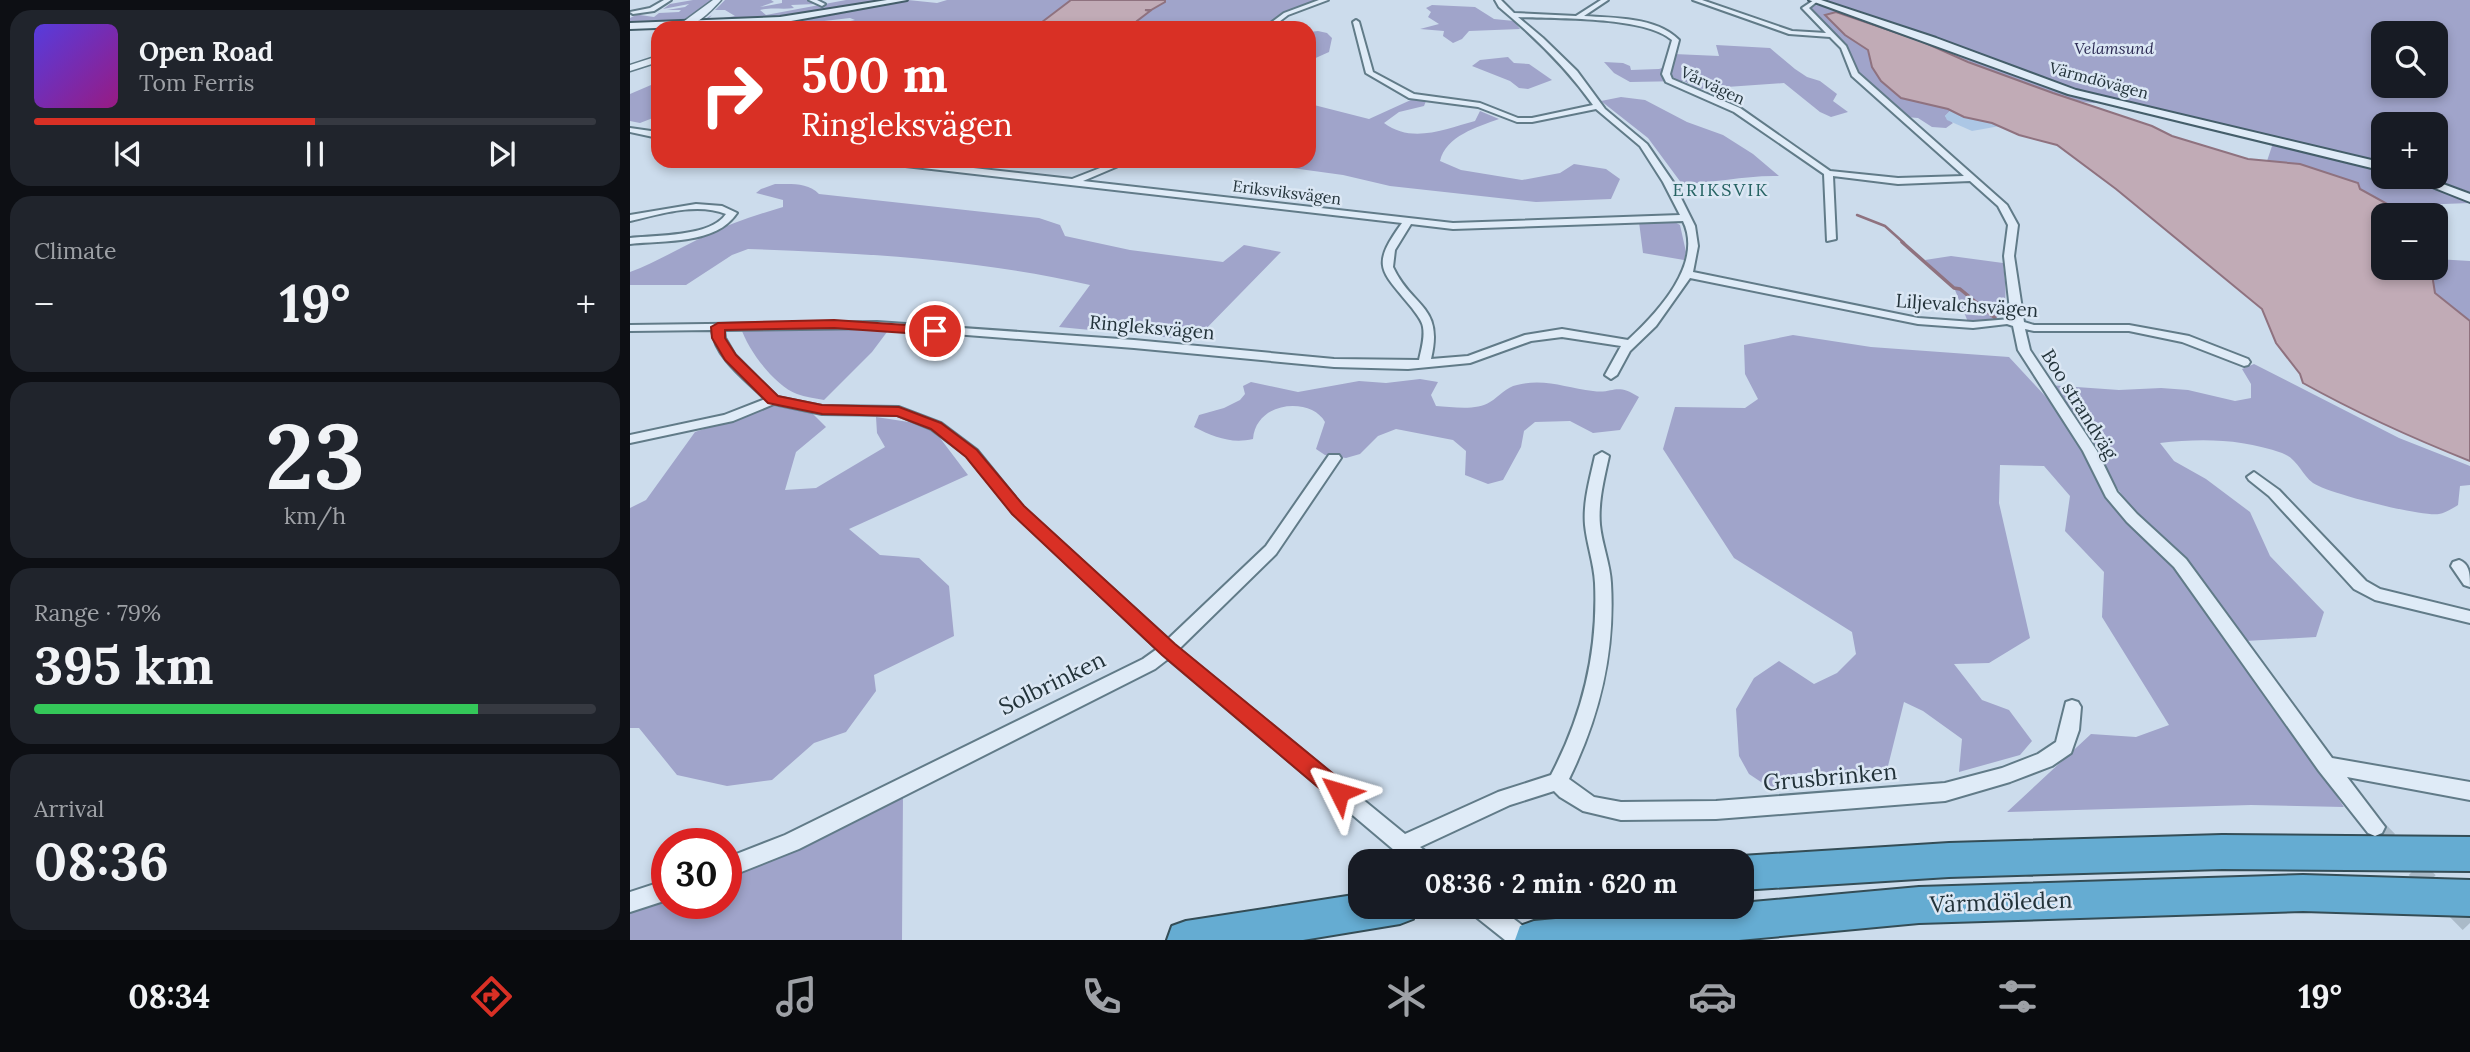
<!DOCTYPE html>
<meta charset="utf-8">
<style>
body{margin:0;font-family:Lora,serif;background:#20242c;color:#f1f3f6;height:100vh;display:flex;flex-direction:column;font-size:26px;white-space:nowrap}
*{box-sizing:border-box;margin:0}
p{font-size:23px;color:#9ea1a6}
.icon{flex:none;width:38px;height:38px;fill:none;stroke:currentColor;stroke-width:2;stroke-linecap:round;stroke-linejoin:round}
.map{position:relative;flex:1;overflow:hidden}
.drawer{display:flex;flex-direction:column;gap:10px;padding:10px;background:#0d0f14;width:630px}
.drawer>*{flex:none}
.banner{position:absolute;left:21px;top:21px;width:665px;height:147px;border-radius:21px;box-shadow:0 4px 10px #0003;background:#d93025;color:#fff;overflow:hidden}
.fabs{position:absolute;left:1741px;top:21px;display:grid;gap:14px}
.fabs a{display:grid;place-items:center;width:77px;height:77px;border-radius:14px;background:#171b24;box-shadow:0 4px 10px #0003;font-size:35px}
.speed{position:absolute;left:21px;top:828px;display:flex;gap:14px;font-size:35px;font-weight:700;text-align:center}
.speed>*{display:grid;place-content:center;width:91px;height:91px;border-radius:50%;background:#171b24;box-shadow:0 4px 10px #0003;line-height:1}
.speed .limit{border:10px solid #d22;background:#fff;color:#111}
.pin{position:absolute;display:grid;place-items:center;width:60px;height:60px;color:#fff;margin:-30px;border:4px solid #fff;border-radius:50%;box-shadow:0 2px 7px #0007}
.me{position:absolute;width:77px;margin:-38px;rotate:310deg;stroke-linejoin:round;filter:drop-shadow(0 0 5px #0008)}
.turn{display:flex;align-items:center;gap:24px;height:147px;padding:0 35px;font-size:32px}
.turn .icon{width:91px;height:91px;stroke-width:2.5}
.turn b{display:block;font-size:49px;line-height:60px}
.big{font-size:52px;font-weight:700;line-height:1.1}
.drawer .tile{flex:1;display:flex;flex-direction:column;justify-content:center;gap:10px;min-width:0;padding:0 24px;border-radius:21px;background:#20242c}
.drawer .dial{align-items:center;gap:0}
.dial b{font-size:91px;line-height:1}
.song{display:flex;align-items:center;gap:21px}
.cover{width:84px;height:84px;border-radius:10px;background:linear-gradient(135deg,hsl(250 70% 55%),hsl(310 70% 35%))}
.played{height:7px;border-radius:4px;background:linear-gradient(90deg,#d93025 50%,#363941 50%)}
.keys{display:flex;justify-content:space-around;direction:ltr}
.heat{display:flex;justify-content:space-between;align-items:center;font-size:38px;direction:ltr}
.charge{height:10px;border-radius:5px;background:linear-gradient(90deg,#34c759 79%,#363941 0)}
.trip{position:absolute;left:718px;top:849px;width:406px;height:70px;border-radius:21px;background:#171b24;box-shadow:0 4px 10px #0003;font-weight:700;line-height:70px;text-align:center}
.tab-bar{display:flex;height:112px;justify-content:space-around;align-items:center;background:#090b0e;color:#9ea1a6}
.tab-bar .icon{width:49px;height:49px}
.tab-bar .on{color:#d93025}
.tab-bar b{font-size:32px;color:#f1f3f6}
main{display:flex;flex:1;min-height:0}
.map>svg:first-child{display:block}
</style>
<main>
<section class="drawer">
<div class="tile">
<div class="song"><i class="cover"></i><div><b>Open Road</b><p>Tom Ferris</p></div></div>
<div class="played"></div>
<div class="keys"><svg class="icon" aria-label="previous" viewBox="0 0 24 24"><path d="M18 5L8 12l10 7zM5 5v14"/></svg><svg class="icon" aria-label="pause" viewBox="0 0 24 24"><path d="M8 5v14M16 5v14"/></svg><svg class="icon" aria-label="next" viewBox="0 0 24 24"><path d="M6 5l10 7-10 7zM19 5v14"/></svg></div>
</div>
<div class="tile"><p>Climate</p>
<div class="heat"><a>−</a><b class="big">19°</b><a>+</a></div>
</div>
<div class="tile dial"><b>23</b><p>km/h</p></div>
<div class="tile"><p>Range · 79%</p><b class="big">395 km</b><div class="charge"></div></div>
<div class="tile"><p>Arrival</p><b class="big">08:36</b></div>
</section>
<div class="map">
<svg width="1840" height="940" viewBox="0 0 1840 940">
<rect width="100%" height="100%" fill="#ccdcec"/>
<!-- green -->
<path fill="#a0a4ca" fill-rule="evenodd" d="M63,0H82L55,20L0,21V18L8,14L0,13L13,11L10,15L24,17L29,13L49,12L51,10H37L55,7L59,4L33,9L40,4Z
M95,0H141L144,2L130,7L152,3V0H177L186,4L161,5L164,8C152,10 143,7 130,10L136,15L216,0H257L156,17L74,21L73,20L82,15L79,18L82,20L105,16L95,10H85Z
M278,0L307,3L317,0H441L413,21L414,28H301L303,26L254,21L235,27L219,25L191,28L189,25L152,28C177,25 201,26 225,20L220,18L177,23L174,21L124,28L132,24L205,14Z
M535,0H687L658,11L634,28H509L506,23L518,11H514L522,10Z
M1193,0H1840V192L1797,177H1806V124H1754L1753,163L1508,107L1414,80L1285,31ZM1754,33H1806V86H1754Z
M802,5L845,7L864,19L884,21L890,29L839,31L832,39L823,43L813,36L814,31L790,29L809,24L798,17L801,12L796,8Z
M1185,5L1196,6L1315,47L1417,87L1470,102C1447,111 1318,52 1289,40C1264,30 1238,25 1213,14L1215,35L1238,50C1249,102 1281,96 1321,110L1315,116L1323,123L1316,128L1302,127L1288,118L1276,117L1228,74L1219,49L1178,8Z
M688,31L697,33L702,38L699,52L679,61V32Z
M1086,45L1140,48L1165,69L1177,77L1190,81L1207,94L1203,101L1218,112L1201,117L1190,112L1154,83L1068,89L1054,81L1000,82L984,73L974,62L993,63L1000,66L1001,70L1029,69L1041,65L1044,54L1089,56Z
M878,57L884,63L899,64L922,80L898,89L889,88L880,81L842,66L850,60Z
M28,82V116L10,123L0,121V94Z
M991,97L1015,100L1057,122L1093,135L1123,154L1149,176C1116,175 1085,183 1052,184L1018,138L971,101Z
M783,99L796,101L794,106L769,112L754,123C782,144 815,129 845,121L850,111L869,119C847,127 816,136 810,161L831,170L892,180L930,173L944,164L976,169L990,179L981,199L906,202L760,186L713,175L612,161H679V101L684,105L739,119Z
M1655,144L1753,170L1754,177H1775L1840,200V203L1761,206L1729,189L1727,183L1670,164L1637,161L1642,146Z
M145,184C160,184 178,182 189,194L409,218L430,225L435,236L500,250L593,262L614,245L651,252L565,340L429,327L460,285C347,259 233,253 118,249L102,255L56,285H0V272C27,262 49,248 75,236C99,224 126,215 153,207V200L126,193L131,189Z
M1043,221L1050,225L1056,252L1054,260L1013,253L1009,222Z
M1321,256L1373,263C1374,276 1381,310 1366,318C1358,321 1346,321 1338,322L1325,290L1295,260Z
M1806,259L1840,261V321L1805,293L1801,268H1806Z
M111,328H260L242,352L194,400C185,398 175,397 167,394C144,385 118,350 111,328Z
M1163,335L1241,347L1379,357L1416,397L1457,451L1477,494L1546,566L1581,610L1714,807L1621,805L1377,812L1461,734L1506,737L1539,725L1472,617L1474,572L1435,531L1440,496L1414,466L1370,465L1369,503L1400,638L1359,663L1324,664L1352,700L1379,710L1402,741L1390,755L1329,772L1332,739L1293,711L1274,702L1257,770L1230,774L1168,773L1143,790L1119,774L1109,756L1106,709L1124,678L1149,661L1184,684L1207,673L1226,654L1222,632L1104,558L1033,449L1045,407L1115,408L1128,399L1115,374L1114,345Z
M1624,364L1769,438L1840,466V485L1830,486L1828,505C1823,508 1815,513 1809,514C1791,517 1697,493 1683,483C1671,474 1668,459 1652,453C1612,439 1572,438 1530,443L1544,461L1576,479L1620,512L1640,556L1694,612L1686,637L1616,641L1555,560L1508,519L1418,385L1489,390L1531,388L1558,390L1605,401L1621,398V384L1612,369Z
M790,379L808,382L801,395L806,406C822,407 847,411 860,402C870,396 876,387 887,385C915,378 936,388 963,391C985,394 985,382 1009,397L990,430L963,433L940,421L905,422L894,431L891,447L873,480L858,484L835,475L836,451L823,440L766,429L748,436L730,454L716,458L695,455L686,449L695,422C682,397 626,400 623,439C601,444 584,437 564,427L569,415L594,408L610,400L615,394L613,386L621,382L668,392L729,381L756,383Z
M143,406L180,411L196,427L166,452L155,490L186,488L255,447L247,433L246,417L292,424L310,438L338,475L219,529L250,555L289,558L319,586L324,636L244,675L246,691L216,732L184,743L142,780L97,786L47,775L9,728H0V508L16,500L65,432Z
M273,793L272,940H0V909L37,898V903H96V878L156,853Z"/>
<!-- sand -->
<path fill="#acc7e5" d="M1321,110L1370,126L1342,131L1317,120L1315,116Z"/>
<!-- water -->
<path fill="#c1abb6" stroke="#8f727f" stroke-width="2" d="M441,0H535V2L521,10H515L520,11L507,21L511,27L509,28H414L412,22Z
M1206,12L1291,41L1338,62L1423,93L1522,126L1542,136L1618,159L1670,164L1728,183L1730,189L1761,206L1767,215H1754V268H1801L1805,293L1840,321V461C1782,438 1727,413 1673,383L1670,374L1646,343L1632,309L1486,189L1427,145L1389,135L1362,123L1334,117L1318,109L1271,98L1251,81L1242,67L1238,50L1215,35L1195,15Z"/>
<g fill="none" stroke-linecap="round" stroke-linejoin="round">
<!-- stream-far1 -->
<path stroke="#8f727f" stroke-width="2.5" d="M1227,215L1255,226L1274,243"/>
<!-- stream -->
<path stroke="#8f727f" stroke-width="3.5" d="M1272,242L1324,288L1330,289L1365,318"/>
<!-- minor-tunnel -->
<path stroke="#aabac8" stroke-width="19" stroke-dasharray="19 10" stroke-linecap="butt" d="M1745,827L1840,924"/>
<!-- minor casing -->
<g stroke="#617b88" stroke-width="4">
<path id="minor" d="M34,0H41L24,11L3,14L0,12L20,8Z
M179,0H187L195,4L192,6Z
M689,0H698L658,15L641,28H634L654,13Z
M865,0H871L884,13L946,16L971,0H978L954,16C984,18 1027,17 1049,40L1040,74L1042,79L1110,108L1200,171L1268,178L1334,176L1222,76L1211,48L1200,37L1159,34L1063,0H1072L1162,31L1196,33L1172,8L1184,0H1189L1179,8L1216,46L1228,73L1377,205L1388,225L1384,256L1394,322L1404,325H1499L1559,336L1618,359L1620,362L1618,365L1614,366L1552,342L1499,331H1404L1395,329L1400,350L1467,451L1487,492L1507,514L1556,559L1702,758L1840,782V800L1717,777L1755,827L1752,833L1745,836L1738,833L1689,771L1544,567L1497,522L1476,497L1453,451L1388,350L1383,326L1377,324L1343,328L1288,324L1060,278L1026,326L1000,351L987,375L981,379L975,375L991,346L932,337L901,341L840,363L778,369L704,367L504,348L247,328L94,330L95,338L105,355L147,397L192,406L269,407L311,423L347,450L393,507L538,639L636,546L699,455H709L711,458L646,554L549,649L775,834L868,792L921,775C953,714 968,652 965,583C964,563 957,545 955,525C953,502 960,479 965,456L972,452L979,456C974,479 968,502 970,525C972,545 980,563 981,583C985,653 970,716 939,779L964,797L991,802L1086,801L1315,783L1372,768L1408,754L1426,742L1436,702L1442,700L1448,702L1451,707L1449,730L1441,753L1422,766L1380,782L1315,801L1086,819L991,820L953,811L930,797L924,791L880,805L790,847L799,854L802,861H777L538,659L525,669L169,849L96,878V858L155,835L513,659L527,649L383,513L337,456L301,429L267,415L192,414L144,404L103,421L0,443V435L94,415L135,399C116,380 85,358 82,330L0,331V325L247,322L504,340L704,359L789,360C791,350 795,338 793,327C792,320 786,314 782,308C751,270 740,267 772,223L258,164L254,161H281L442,179L488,161H500L453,181L823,223L1050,215L1033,182L1010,146L966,109L902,122H887L848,107L779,98L736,73L723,22L726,20L729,22L743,72L784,94L850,103L888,118H902L963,105C936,67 905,37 869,7ZM888,17C927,19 1014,16 1042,40L1032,74L1036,82L1104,112L1194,174L1197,241L1206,239L1203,176L1268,184L1340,181L1368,206L1378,225L1374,256L1381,319L1343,322L1288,318L1063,272L1068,246L1065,226L1043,182L1017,144L975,109L947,71L913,38ZM1053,221C1074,264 1027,313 998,340L932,329L895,335L838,356L801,359C814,305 782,308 763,267L765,250L781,224L823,229Z
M0,128L28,132V138L0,132Z
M66,204L92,206L107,213C86,245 34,240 0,244V238C26,235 81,237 96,214C67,202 30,214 0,221V215Z
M1624,472L1649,490L1736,581L1750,589L1840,611V623L1745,600L1724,589L1639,496L1619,480L1617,477Z
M1829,560C1840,564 1840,575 1840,587L1834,585L1821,566L1823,562Z
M37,880V900L0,912V892Z
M839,906H867L901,932L904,940H875L841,913Z"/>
</g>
<!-- tertiary casing -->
<g stroke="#617b88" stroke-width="3">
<path id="tertiary" d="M83,0H91C82,10 67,26 53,26V22Z
M28,56V62L0,71V65Z"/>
</g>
<!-- secondary casing -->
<g stroke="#445e6a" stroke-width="4">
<path id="secondary" d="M257,0H277L150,23L0,29V23L150,17Z
M1179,0H1191L1306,38L1446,90L1754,163V171L1438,94Z
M1777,177H1794L1840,194V202Z"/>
</g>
<!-- motorway casing -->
<g stroke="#344d56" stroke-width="4">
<path id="motorway" d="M1592,835L1840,837V871L1592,869L1319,877L1111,890V861H1098L1111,856L1319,843Z
M1673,875L1840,880V916L1673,911L1289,923L1109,940H885L890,926L904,921L1066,906H1111V903L1289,887Z
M730,894V906H788L783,919L770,924L673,940H537L542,926L556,921Z"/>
</g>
<!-- minor -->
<use href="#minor" fill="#dfebf7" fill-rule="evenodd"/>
<!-- tertiary -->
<use href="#tertiary" fill="#dfebf7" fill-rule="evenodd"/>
<!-- secondary -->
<use href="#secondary" fill="#dfebf7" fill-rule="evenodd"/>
<!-- motorway -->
<use href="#motorway" fill="#65acd2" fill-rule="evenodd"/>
</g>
<!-- route -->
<path fill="#d93025" stroke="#8d1f18" stroke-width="2" d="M204,320L305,327L312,331L305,335L204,328L95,330V338L106,355L148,396L192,405L269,407L311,423L347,450L394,506L545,644L717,785L720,792L717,799L709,802L702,799L532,655L382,514L336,457L301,429L267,416L192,414L138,403L95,360L82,338L81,327L88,323Z"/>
<g text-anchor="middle" stroke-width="5" stroke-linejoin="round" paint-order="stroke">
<!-- far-park labels -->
<g font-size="16" font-style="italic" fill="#2d2b54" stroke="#dbe7f4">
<text x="1484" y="54">Velamsund</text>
</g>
<!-- far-street labels -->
<g font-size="16" fill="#23333a" stroke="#dbe7f4">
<text transform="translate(1469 80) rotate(15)" y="6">Värmdövägen</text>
<text transform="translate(1083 85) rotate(25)" y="6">Vårvägen</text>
<text transform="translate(657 192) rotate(7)" y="6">Eriksviksvägen</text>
</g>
<!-- far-neighbourhood labels -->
<g font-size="18" letter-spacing="2" fill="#266363" stroke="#dbe7f4">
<text x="1091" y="196">ERIKSVIK</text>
</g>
<!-- street labels -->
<g font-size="19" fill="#23333a" stroke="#dbe7f4">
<text transform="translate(1337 305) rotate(4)" y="7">Liljevalchsvägen</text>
<text transform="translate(522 327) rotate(5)" y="7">Ringleksvägen</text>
<text transform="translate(1450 404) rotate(58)" y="7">Boo strandväg</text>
</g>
<!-- near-street labels -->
<g font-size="23" fill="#23333a" stroke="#dbe7f4">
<text transform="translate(422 683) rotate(-26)" y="8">Solbrinken</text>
<text transform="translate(1200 777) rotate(-5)" y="8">Grusbrinken</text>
<text transform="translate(1371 902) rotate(-2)" y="8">Värmdöleden</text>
</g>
</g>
</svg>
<div class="fabs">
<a><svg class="icon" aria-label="search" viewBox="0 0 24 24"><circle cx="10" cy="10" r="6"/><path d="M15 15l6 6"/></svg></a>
<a>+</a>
<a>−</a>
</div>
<div class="speed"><div class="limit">30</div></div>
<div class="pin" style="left:305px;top:331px;background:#d93025"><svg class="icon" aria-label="arrive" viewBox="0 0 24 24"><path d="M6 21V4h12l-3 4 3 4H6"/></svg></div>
<svg class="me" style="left:709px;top:792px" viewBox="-20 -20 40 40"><path d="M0-17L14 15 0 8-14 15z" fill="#d93025" stroke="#fff" stroke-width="4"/></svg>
<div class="trip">08:36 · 2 min · 620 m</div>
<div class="banner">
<div class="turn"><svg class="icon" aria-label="right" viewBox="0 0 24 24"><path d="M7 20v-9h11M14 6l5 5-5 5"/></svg><div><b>500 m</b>Ringleksvägen</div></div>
</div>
</div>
</main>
<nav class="tab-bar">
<b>08:34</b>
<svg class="icon on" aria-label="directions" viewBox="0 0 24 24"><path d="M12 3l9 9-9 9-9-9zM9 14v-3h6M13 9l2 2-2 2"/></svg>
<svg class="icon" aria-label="music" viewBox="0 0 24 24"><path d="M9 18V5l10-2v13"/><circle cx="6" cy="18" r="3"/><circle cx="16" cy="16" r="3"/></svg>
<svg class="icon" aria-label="phone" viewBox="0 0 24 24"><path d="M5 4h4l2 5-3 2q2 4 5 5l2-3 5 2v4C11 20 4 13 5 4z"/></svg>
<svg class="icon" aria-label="climate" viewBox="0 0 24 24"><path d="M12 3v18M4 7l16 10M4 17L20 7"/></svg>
<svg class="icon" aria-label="car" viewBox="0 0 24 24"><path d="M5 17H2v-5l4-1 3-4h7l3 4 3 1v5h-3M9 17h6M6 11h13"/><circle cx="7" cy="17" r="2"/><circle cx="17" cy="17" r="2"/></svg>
<svg class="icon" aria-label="filters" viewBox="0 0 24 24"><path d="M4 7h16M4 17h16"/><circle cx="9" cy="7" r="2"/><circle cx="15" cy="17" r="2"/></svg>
<b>19°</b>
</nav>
